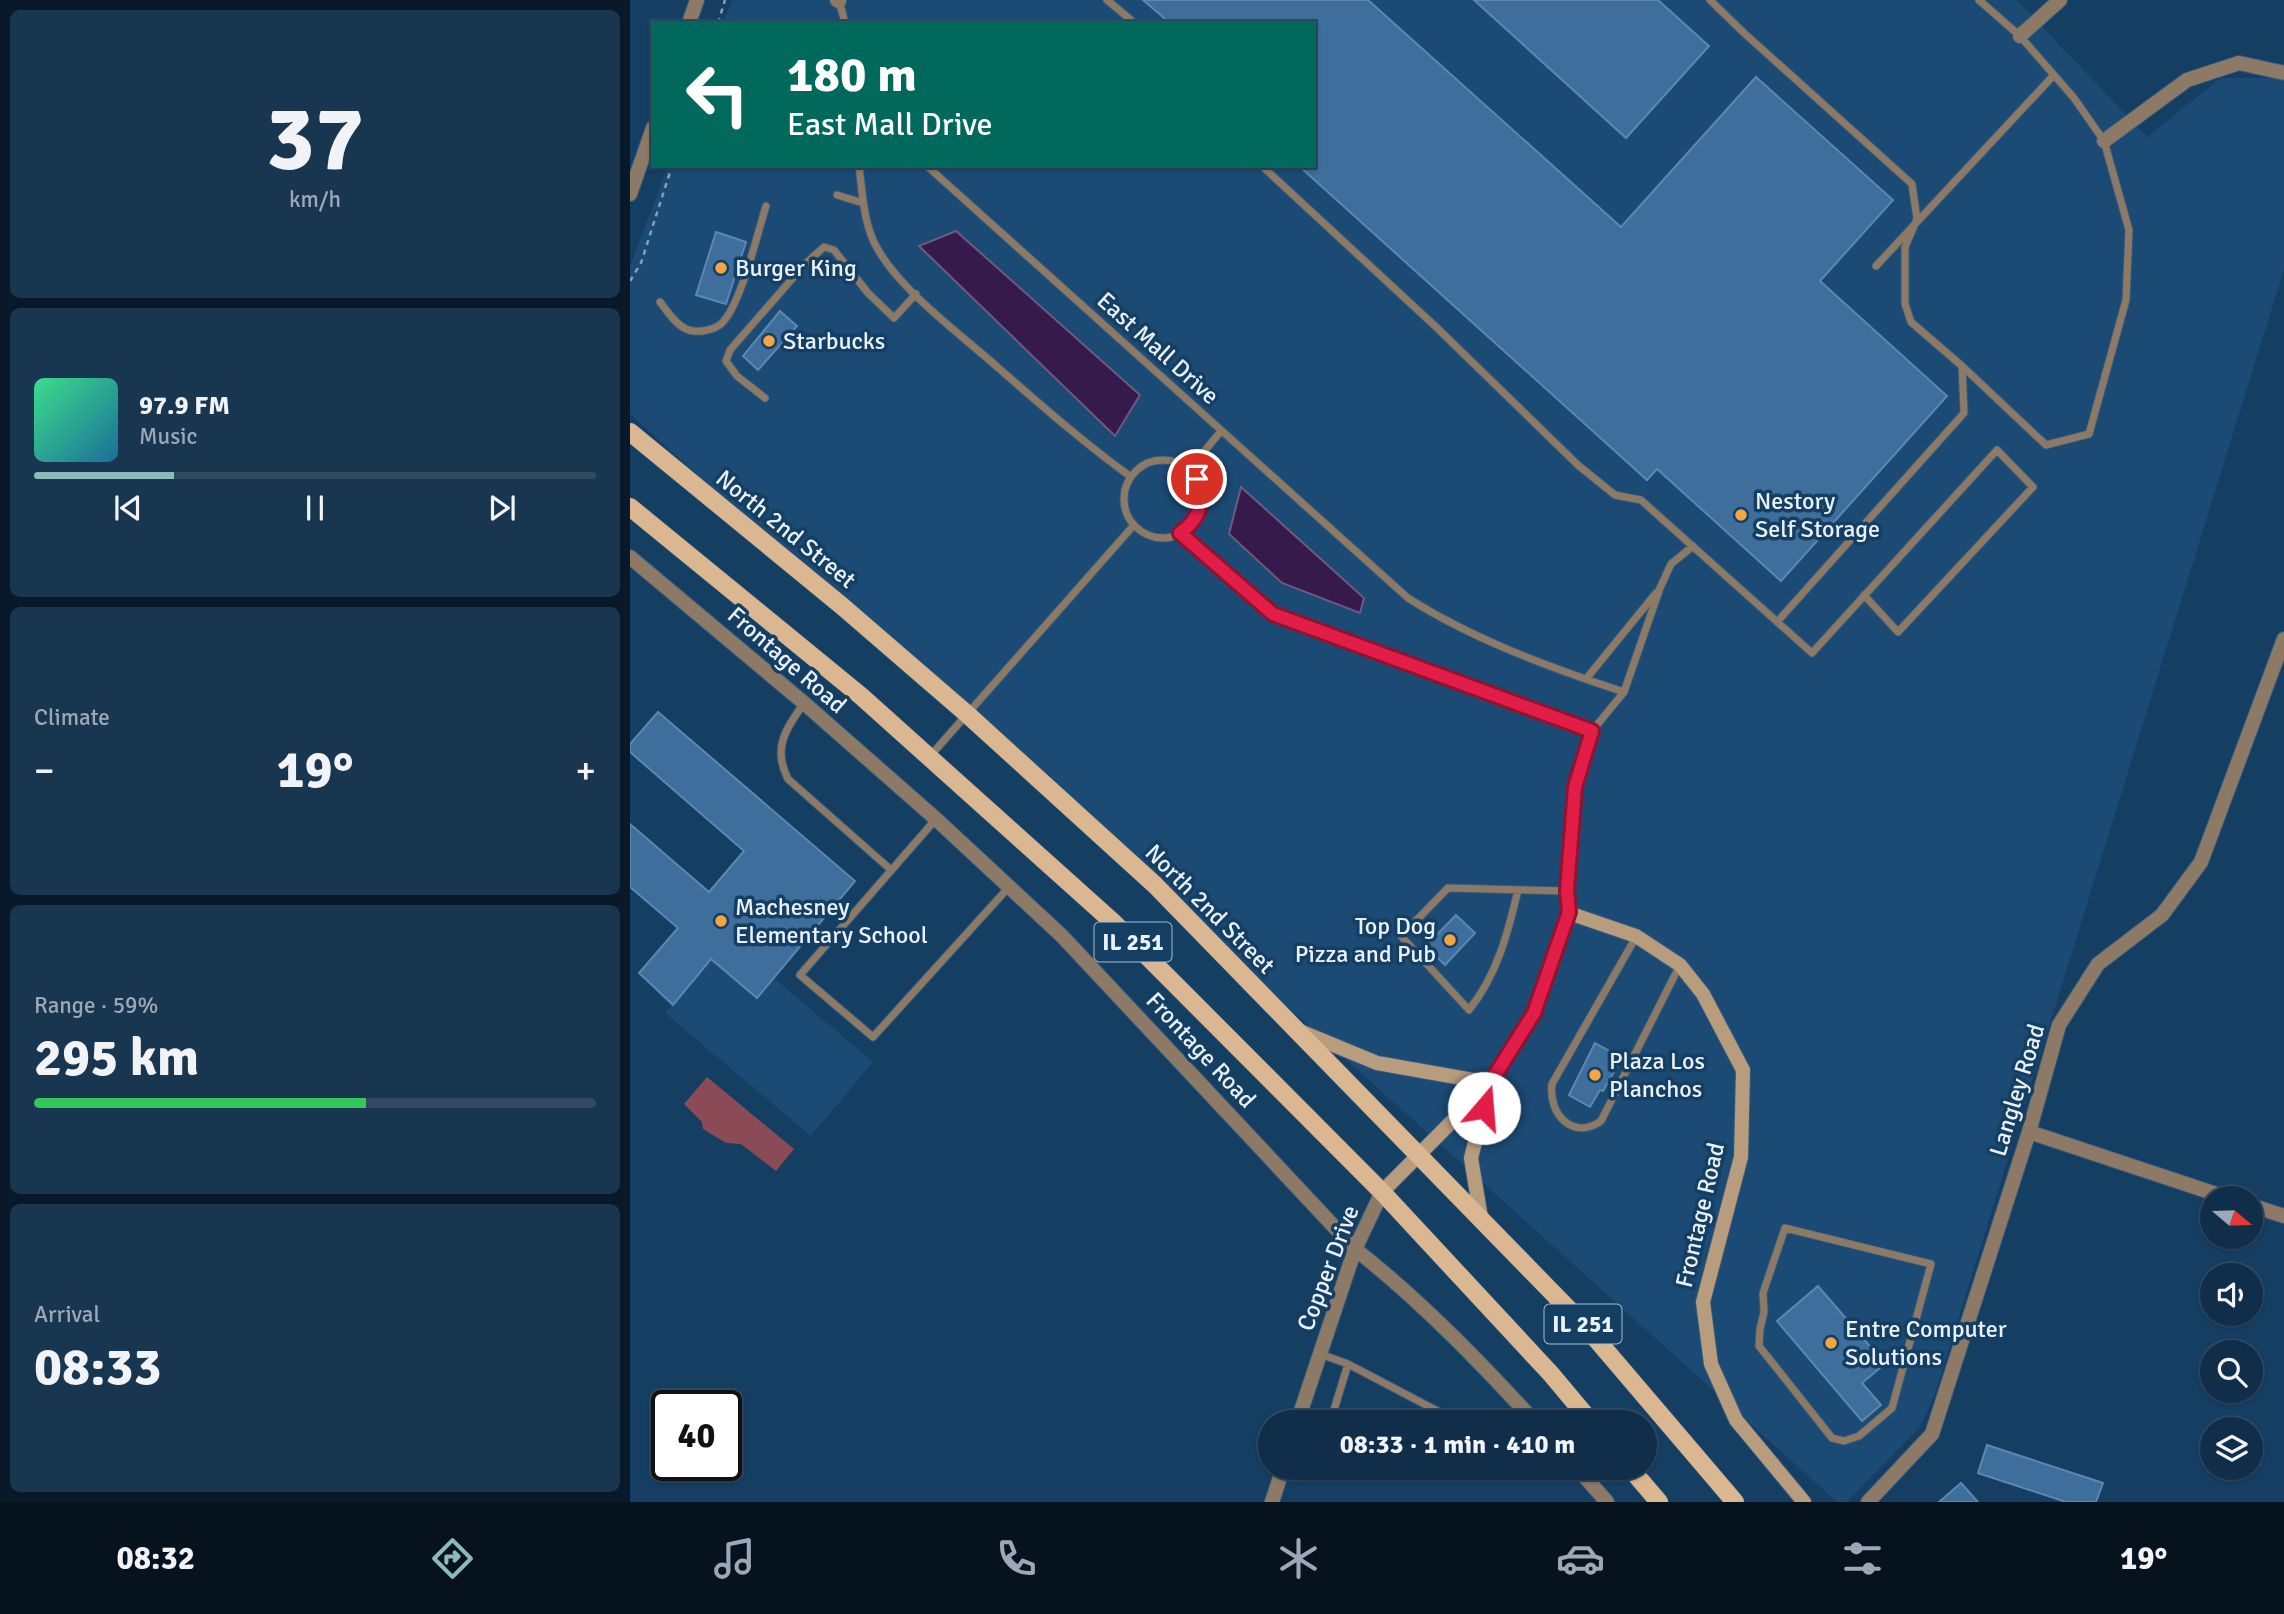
<!DOCTYPE html>
<meta charset="utf-8">
<style>
body{margin:0;font-family:Signika,sans-serif;background:#193651;color:#f1f3f6;height:100vh;display:flex;flex-direction:column;font-size:26px;white-space:nowrap}
*{box-sizing:border-box;margin:0}
p{font-size:23px;color:#9ca8b5}
.icon{flex:none;width:38px;height:38px;fill:none;stroke:currentColor;stroke-width:2;stroke-linecap:round;stroke-linejoin:round}
.map{position:relative;flex:1;overflow:hidden}
.panel{display:flex;flex-direction:column;gap:10px;padding:10px;background:#091929;width:630px}
.panel>*{flex:none}
.banner{position:absolute;left:21px;top:21px;width:665px;height:147px;border-radius:0px;box-shadow:0 2px 5px #0004,0 0 0 2px #304a62;background:#00695c;color:#fff;overflow:hidden}
.needle{width:46px;rotate:109deg}
.buttons{position:absolute;left:1570px;top:1186px;display:grid;gap:14px}
.buttons a{display:grid;place-items:center;width:63px;height:63px;border-radius:50%;background:#102e4a;box-shadow:0 2px 5px #0004,0 0 0 2px #304a62;font-size:35px}
.speed{position:absolute;left:21px;top:1390px;display:flex;gap:14px;font-size:35px;font-weight:700;text-align:center}
.speed>*{display:grid;place-content:center;width:91px;height:91px;border-radius:50%;background:#102e4a;box-shadow:0 2px 5px #0004,0 0 0 2px #304a62;line-height:1}
.speed .limit{border:4px solid #111;border-radius:10px;background:#fff;color:#111}
.pin{position:absolute;display:grid;place-items:center;width:60px;height:60px;color:#fff;margin:-30px;border:4px solid #fff;border-radius:50%;box-shadow:0 2px 7px #0007}
.me{position:absolute;width:77px;margin:-38px;rotate:18deg;stroke-linejoin:round;filter:drop-shadow(0 0 5px #0008)}
.turn{display:flex;align-items:center;gap:24px;height:147px;padding:0 21px;font-size:32px}
.turn .icon{width:91px;height:91px;stroke-width:2.5}
.turn b{display:block;font-size:49px;line-height:60px}
.big{font-size:52px;font-weight:700;line-height:1.1}
.panel .card{flex:1;display:flex;flex-direction:column;justify-content:center;gap:10px;min-width:0;padding:0 24px;border-radius:10px;background:#193651}
.panel .dial{align-items:center;gap:0}
.dial b{font-size:91px;line-height:1}
.song{display:flex;align-items:center;gap:21px}
.cover{width:84px;height:84px;border-radius:10px;background:linear-gradient(135deg,hsl(150 70% 55%),hsl(200 70% 35%))}
.played{height:7px;border-radius:4px;background:linear-gradient(90deg,#8bbbb9 25%,#304a62 25%)}
.keys{display:flex;justify-content:space-around;direction:ltr}
.heat{display:flex;justify-content:space-between;align-items:center;font-size:38px;direction:ltr}
.charge{height:10px;border-radius:5px;background:linear-gradient(90deg,#34c759 59%,#304a62 0)}
.trip{position:absolute;left:628px;top:1410px;width:399px;height:70px;border-radius:35px;background:#102e4a;box-shadow:0 2px 5px #0004,0 0 0 2px #304a62;font-weight:700;line-height:70px;text-align:center}
.dock{display:flex;height:112px;justify-content:space-around;align-items:center;background:#06121e;color:#9ca8b5}
.dock .icon{width:49px;height:49px}
.dock .active{color:#8bbbb9}
.dock b{font-size:32px;color:#f1f3f6}
main{display:flex;flex:1;min-height:0}
.map>svg:first-child{display:block}
</style>
<main>
<section class="panel">
<div class="card dial"><b>37</b><p>km/h</p></div>
<div class="card">
<div class="song"><i class="cover"></i><div><b>97.9 FM</b><p>Music</p></div></div>
<div class="played"></div>
<div class="keys"><svg class="icon" aria-label="previous" viewBox="0 0 24 24"><path d="M18 5L8 12l10 7zM5 5v14"/></svg><svg class="icon" aria-label="pause" viewBox="0 0 24 24"><path d="M8 5v14M16 5v14"/></svg><svg class="icon" aria-label="next" viewBox="0 0 24 24"><path d="M6 5l10 7-10 7zM19 5v14"/></svg></div>
</div>
<div class="card"><p>Climate</p>
<div class="heat"><a>−</a><b class="big">19°</b><a>+</a></div>
</div>
<div class="card"><p>Range · 59%</p><b class="big">295 km</b><div class="charge"></div></div>
<div class="card"><p>Arrival</p><b class="big">08:33</b></div>
</section>
<div class="map">
<svg width="1654" height="1502" viewBox="0 0 1654 1502">
<rect width="100%" height="100%" fill="#153e63"/>
<!-- built -->
<path fill="#1b4a74" d="M102,0H1387L1517,137L1591,78H1647L1654,82V269L1305,1394L1290,1427L1217,1502H1207L0,414V266L38,166H684V23H93Z
M81,959L126,998L144,978L243,1062L181,1136L35,1013Z"/>
<!-- green -->
<path fill="#8a4a56" d="M77,1077L164,1149L146,1171L111,1144L96,1143L73,1129L72,1122L54,1104Z"/>
<!-- water -->
<path fill="#371a4c" stroke="#6c5b80" stroke-width="2" d="M326,231L510,395L485,436L289,246Z
M611,487L734,598L730,613L652,583L599,534Z"/>
<!-- building -->
<path fill="#3d6e9c" stroke="#5d87b0" stroke-width="2" d="M513,0H738L991,227L1126,77L1263,200L1190,281L1317,396L1151,581L1027,469L1017,480L669,166H684V23H534V18Z
M844,0H1028L1079,46L996,138Z
M86,232L116,242L96,304L66,295Z
M150,311L167,326L128,370L113,356Z
M28,712L225,881L127,998L81,959L43,1005L9,973L48,928L0,887V824L79,892L114,851L0,752V744Z
M826,915L845,933L815,965L796,946Z
M965,1043L992,1058L973,1091L970,1090L960,1107L939,1095Z
M1188,1286L1255,1364L1232,1383L1251,1405L1232,1421L1147,1321Z
M1357,1445L1473,1483L1466,1502H1436L1348,1473Z
M1331,1483L1348,1502H1309Z"/>
<g fill="none" stroke-linecap="round" stroke-linejoin="round">
<!-- lane casing -->
<g stroke="#375b7b" stroke-width="9">
<path id="lane" d="M209,0L215,23
M477,0L501,20V23
M1080,0L1114,33L1282,184L1287,219L1275,247V304L1281,322L1332,366L1334,413L1147,622
M229,166C232,189 233,213 241,235C257,279 321,327 357,358C404,399 450,440 501,477
M297,166L778,598C842,639 921,668 994,692
M632,166L805,326L949,466L985,495L1011,500L1182,653L1367,450L1403,487L1268,632L1234,595
M207,195L233,203
M1246,266L1424,75
M30,302C37,311 45,324 56,329C66,334 85,330 92,323C111,304 127,235 136,206
M1332,366L1416,445L1459,434L1496,300L1499,230L1474,141L1444,98L1390,36L1349,0
M135,398L107,376L96,361L100,350L175,264L194,247L204,250L238,293L264,318L286,294
M494 499a39 39 0 1 1 78 0a39 39 0 1 1-78 0Z
M559,470L591,431
M550,533L643,614L962,731L994,692L1030,588L1041,564L1063,546
M956,679L1026,593
M174,703C156,729 142,748 158,779L260,869
M301,755L504,525
M306,819L170,975L243,1037L379,887
M888,890C878,933 867,975 839,1010L771,936L818,888L937,891
M1006,937L922,1084C918,1114 943,1141 971,1121L1050,965
M1155,1228L1301,1264L1262,1408L1229,1436L1214,1441L1202,1438L1129,1346L1130,1329L1134,1312L1133,1293Z
M690,1354L718,1364L817,1416
M700,1423L718,1364"/>
</g>
<!-- street casing -->
<g stroke="#375b7b" stroke-width="16">
<path id="street" d="M207,0L209,1
M59,23L67,0
M1390,36L1430,0
M1474,141L1557,80L1609,63L1654,73
M0,194L23,128
M0,557L174,703L306,819L432,936L725,1249C791,1301 849,1361 906,1423
M939,913L937,891L945,787L962,731
M1399,1132L1601,1199
M1620,1205L1654,1216
M667,1423L725,1249L752,1192
M947,1468L977,1502
M642,1502L653,1468
M1238,1502L1302,1434L1399,1132L1429,1025L1468,964L1532,915L1571,862L1654,639"/>
</g>
<!-- secondary casing -->
<g stroke="#375b7b" stroke-width="16">
<path id="secondary" d="M672,1032L747,1063L860,1083L841,1158L851,1218
M752,1192L860,1083L904,1013L939,913L1006,936L1050,965L1073,994L1113,1070L1111,1157L1073,1302L1081,1364L1106,1420L1174,1502"/>
</g>
<!-- primary casing -->
<g stroke="#375b7b" stroke-width="19">
<path id="primary" d="M0,432L212,606L337,714L525,885L955,1326L1105,1502
M0,507L231,696L484,923L752,1192L921,1374L962,1423
M1000,1468L1029,1502"/>
</g>
<!-- path -->
<path stroke="#89a0b6" stroke-width="2.5" stroke-dasharray="5 5" stroke-linecap="butt" d="M88,23L95,0
M0,281L11,263L42,166"/>
<!-- lane -->
<use href="#lane" stroke="#8c7a67" stroke-width="7"/>
<!-- street -->
<use href="#street" stroke="#8c7a67" stroke-width="14"/>
<!-- secondary -->
<use href="#secondary" stroke="#b89c7e" stroke-width="14"/>
<!-- primary -->
<use href="#primary" stroke="#dab790" stroke-width="18"/>
</g>
<g fill="none" stroke-linecap="round" stroke-linejoin="round">
<!-- route casing -->
<g stroke="#92132f" stroke-width="18">
<path id="route" d="M567,479C575,502 570,519 550,533L643,614L962,731L945,787L937,891L939,912L904,1013L860,1083L854,1108"/>
</g>
<!-- route -->
<use href="#route" stroke="#e11d48" stroke-width="12"/>
</g>
<!-- markers -->
<g fill="#f2a541" stroke="#153e63" stroke-width="2.5">
<circle cx="91" cy="268" r="7"/>
<circle cx="139" cy="341" r="7"/>
<circle cx="1111" cy="515" r="7"/>
<circle cx="91" cy="921" r="7"/>
<circle cx="820" cy="940" r="7"/>
<circle cx="965" cy="1075" r="7"/>
<circle cx="1201" cy="1343" r="7"/>
</g>
<g text-anchor="middle" stroke-width="7" stroke-linejoin="round" paint-order="stroke">
<!-- shield labels -->
<g fill="#153e63" stroke="#a9bccd" stroke-width="2">
<rect x="464.5" y="922.5" width="77" height="39" rx="5"/>
<rect x="914.5" y="1304.5" width="77" height="39" rx="5"/>
</g>
<g font-size="23" font-weight="bold" fill="#e9f2fb">
<text x="503" y="950">IL 251</text>
<text x="953" y="1332">IL 251</text>
</g>
<!-- poi labels -->
<g font-size="24" fill="#e9f2fb" stroke="#153e63" text-anchor="start">
<text x="105" y="276">Burger King</text>
<text x="153" y="349">Starbucks</text>
<text x="1125" y="509">Nestory<tspan x="1125" dy="28">Self Storage</tspan></text>
<text x="105" y="915">Machesney<tspan x="105" dy="28">Elementary School</tspan></text>
<text x="806" y="934" text-anchor="end">Top Dog<tspan x="806" dy="28">Pizza and Pub</tspan></text>
<text x="979" y="1069">Plaza Los<tspan x="979" dy="28">Planchos</tspan></text>
<text x="1215" y="1337">Entre Computer<tspan x="1215" dy="28">Solutions</tspan></text>
</g>
<!-- street labels -->
<g font-size="24" fill="#e9f2fb" stroke="#153e63">
<text transform="translate(528 348) rotate(42)" y="8">East Mall Drive</text>
<text transform="translate(156 529) rotate(39)" y="8">North 2nd Street</text>
<text transform="translate(157 660) rotate(41)" y="8">Frontage Road</text>
<text transform="translate(580 909) rotate(45)" y="8">North 2nd Street</text>
<text transform="translate(571 1050) rotate(47)" y="8">Frontage Road</text>
<text transform="translate(1387 1090) rotate(-73)" y="8">Langley Road</text>
<text transform="translate(1070 1215) rotate(-77)" y="8">Frontage Road</text>
<text transform="translate(698 1268) rotate(-69)" y="8">Copper Drive</text>
</g>
</g>
</svg>
<div class="buttons">
<a><svg class="needle" viewBox="-14 -14 28 28"><path d="M0-13l5 13h-10z" fill="#e53935"/><path d="M0 13l5-13h-10z" fill="#9ca8b5"/></svg></a>
<a><svg class="icon" aria-label="sound" viewBox="0 0 24 24"><path d="M4 9h4l5-4v14l-5-4H4zM17 9q2 3 0 6"/></svg></a>
<a><svg class="icon" aria-label="search" viewBox="0 0 24 24"><circle cx="10" cy="10" r="6"/><path d="M15 15l6 6"/></svg></a>
<a><svg class="icon" aria-label="layers" viewBox="0 0 24 24"><path d="M12 4l9 5-9 5-9-5zM3 14l9 5 9-5"/></svg></a>
</div>
<div class="speed"><div class="limit">40</div></div>
<div class="pin" style="left:567px;top:479px;background:#d93025"><svg class="icon" aria-label="arrive" viewBox="0 0 24 24"><path d="M6 21V4h12l-3 4 3 4H6"/></svg></div>
<svg class="me" style="left:854px;top:1108px" viewBox="-20 -20 40 40"><circle r="19" fill="#fff"/><path d="M0-13L10 11 0 6-10 11z" fill="#e11d48"/></svg>
<div class="trip">08:33 · 1 min · 410 m</div>
<div class="banner">
<div class="turn"><svg class="icon" aria-label="left" viewBox="0 0 24 24"><path d="M17 20v-9H6M10 6l-5 5 5 5"/></svg><div><b>180 m</b>East Mall Drive</div></div>
</div>
</div>
</main>
<nav class="dock">
<b>08:32</b>
<svg class="icon active" aria-label="directions" viewBox="0 0 24 24"><path d="M12 3l9 9-9 9-9-9zM9 14v-3h6M13 9l2 2-2 2"/></svg>
<svg class="icon" aria-label="music" viewBox="0 0 24 24"><path d="M9 18V5l10-2v13"/><circle cx="6" cy="18" r="3"/><circle cx="16" cy="16" r="3"/></svg>
<svg class="icon" aria-label="phone" viewBox="0 0 24 24"><path d="M5 4h4l2 5-3 2q2 4 5 5l2-3 5 2v4C11 20 4 13 5 4z"/></svg>
<svg class="icon" aria-label="climate" viewBox="0 0 24 24"><path d="M12 3v18M4 7l16 10M4 17L20 7"/></svg>
<svg class="icon" aria-label="car" viewBox="0 0 24 24"><path d="M5 17H2v-5l4-1 3-4h7l3 4 3 1v5h-3M9 17h6M6 11h13"/><circle cx="7" cy="17" r="2"/><circle cx="17" cy="17" r="2"/></svg>
<svg class="icon" aria-label="filters" viewBox="0 0 24 24"><path d="M4 7h16M4 17h16"/><circle cx="9" cy="7" r="2"/><circle cx="15" cy="17" r="2"/></svg>
<b>19°</b>
</nav>
